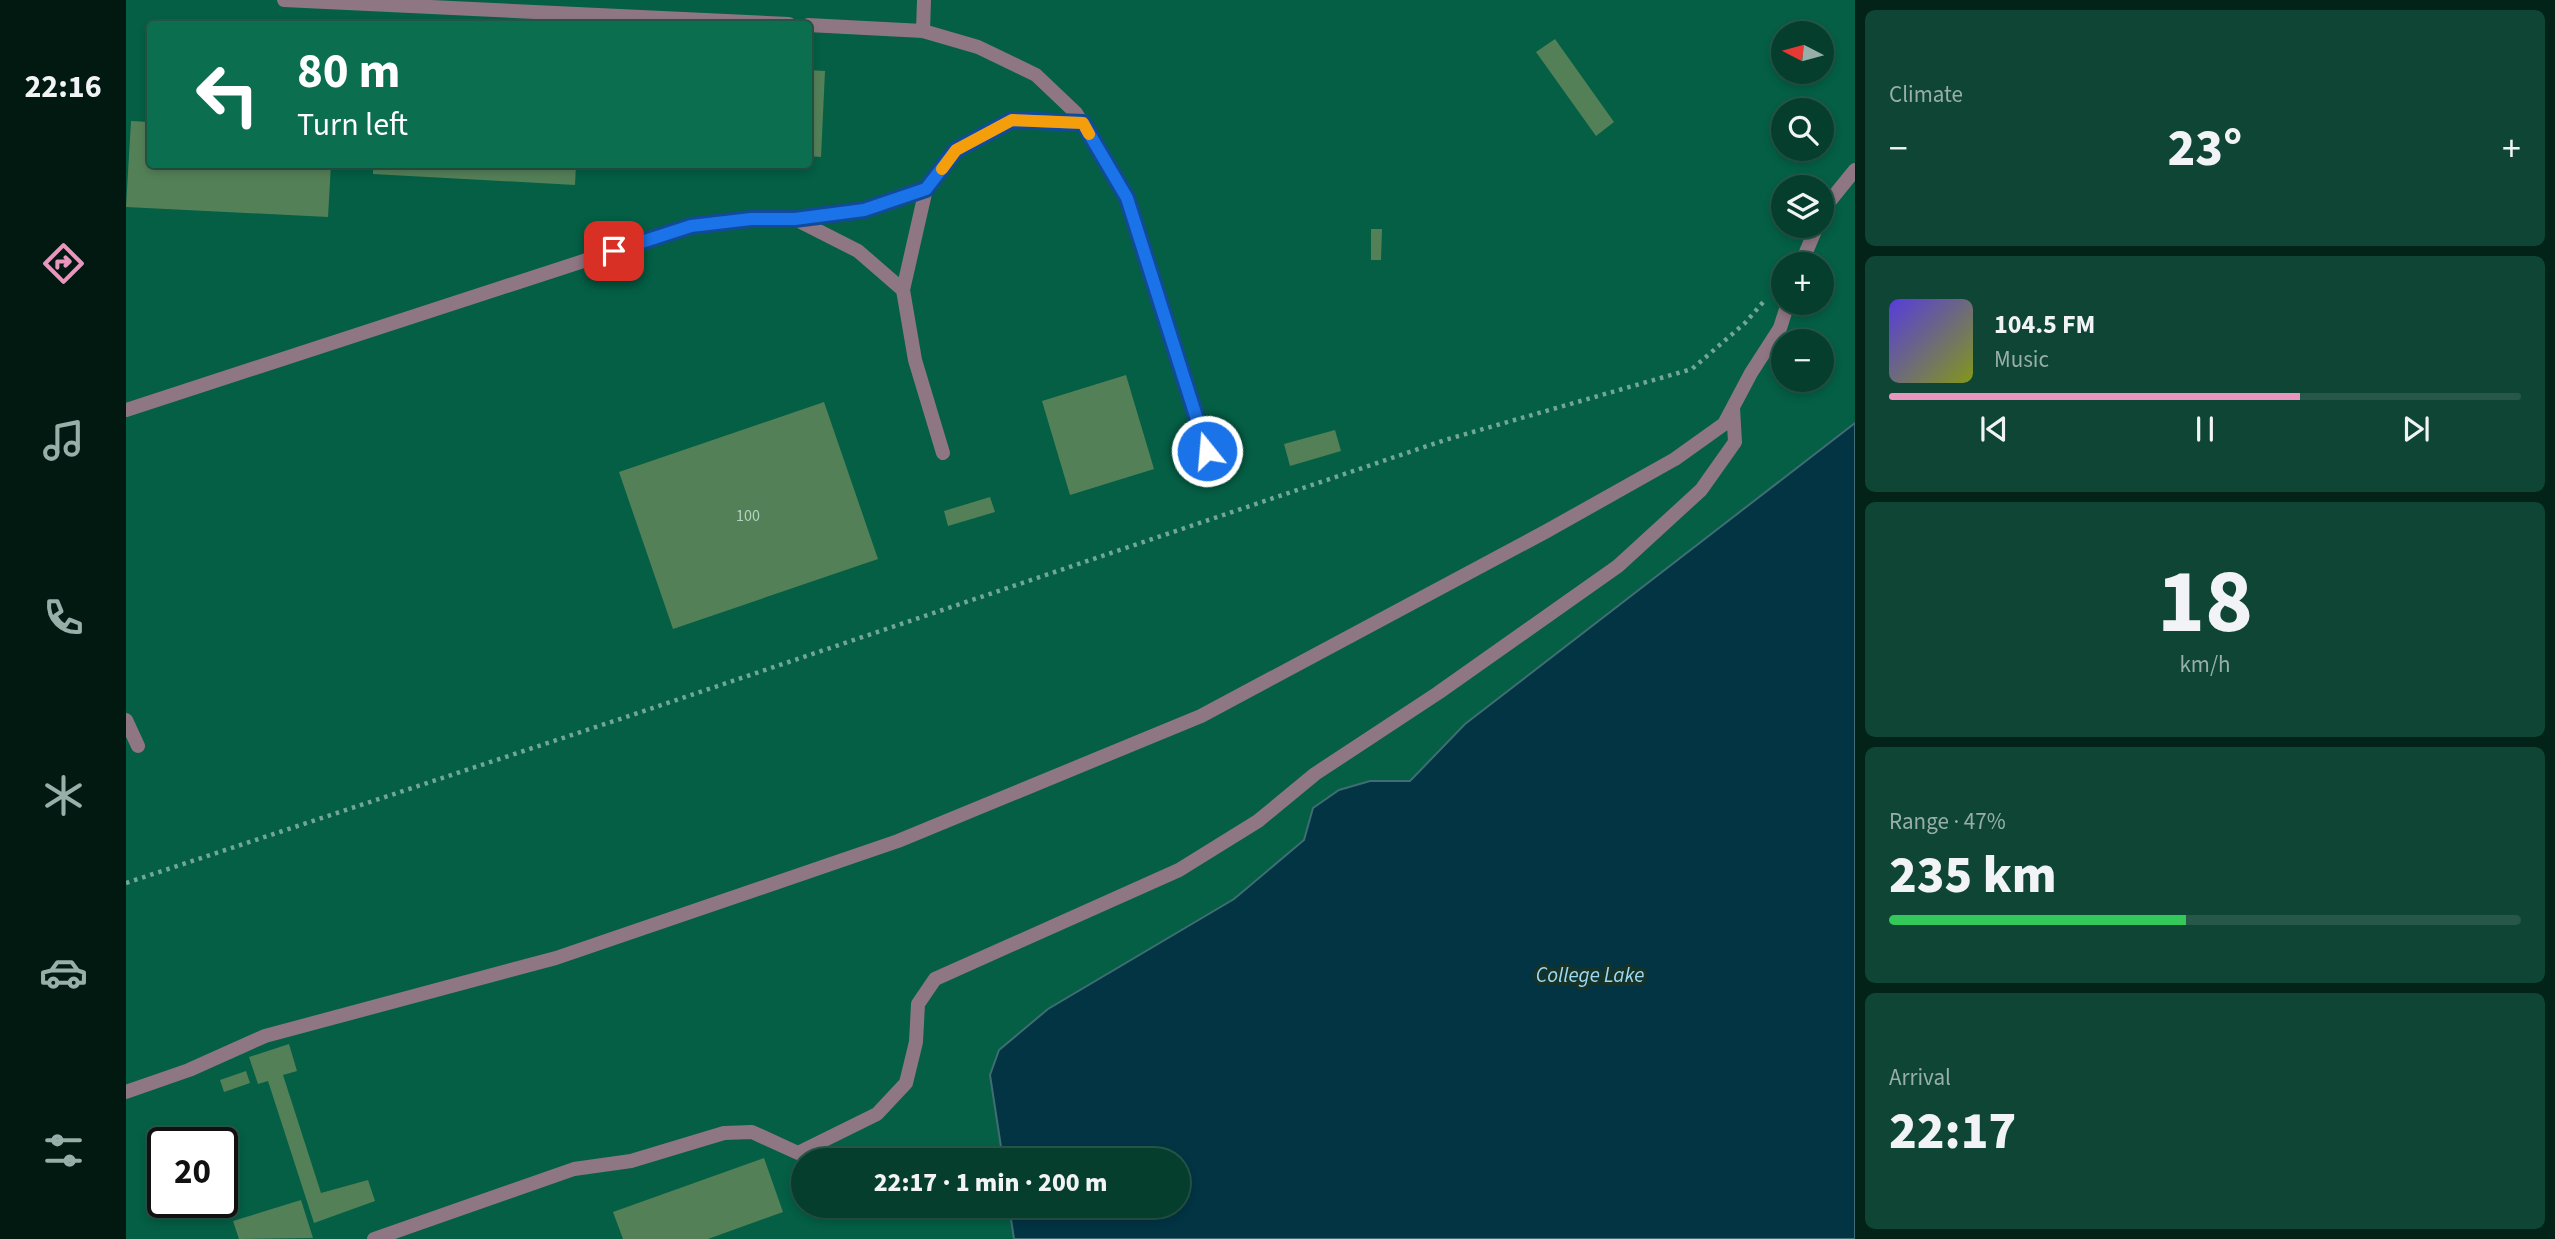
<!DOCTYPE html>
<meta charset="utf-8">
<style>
body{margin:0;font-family:"Source Sans 3",sans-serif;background:#0e4534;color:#f1f3f6;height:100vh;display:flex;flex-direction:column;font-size:26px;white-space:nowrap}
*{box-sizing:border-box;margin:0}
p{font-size:23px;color:#97aea9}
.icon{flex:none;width:38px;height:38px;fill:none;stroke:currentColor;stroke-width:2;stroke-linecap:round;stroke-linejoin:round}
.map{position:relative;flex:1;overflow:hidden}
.drawer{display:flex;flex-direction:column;gap:10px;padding:10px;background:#032218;width:700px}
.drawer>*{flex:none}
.top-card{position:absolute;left:21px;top:21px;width:665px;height:147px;border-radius:7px;box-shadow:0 4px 10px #0003,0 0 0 2px #265748;background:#0b6e4f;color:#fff;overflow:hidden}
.needle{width:46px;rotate:276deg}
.fabs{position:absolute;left:1645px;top:21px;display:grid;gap:14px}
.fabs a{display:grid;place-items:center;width:63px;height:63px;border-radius:50%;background:#053e2c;box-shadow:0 4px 10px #0003,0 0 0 2px #265748;font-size:35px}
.speed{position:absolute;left:21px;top:1127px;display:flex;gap:14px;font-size:35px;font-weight:700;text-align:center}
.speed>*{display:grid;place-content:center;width:91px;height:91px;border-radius:50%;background:#053e2c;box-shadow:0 4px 10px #0003,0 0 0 2px #265748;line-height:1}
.speed .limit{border:4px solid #111;border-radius:10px;background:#fff;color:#111}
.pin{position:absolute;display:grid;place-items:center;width:60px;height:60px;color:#fff;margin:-30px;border-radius:14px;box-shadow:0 4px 10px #0006}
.me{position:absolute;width:77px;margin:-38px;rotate:343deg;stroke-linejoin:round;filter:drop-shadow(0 0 5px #0008)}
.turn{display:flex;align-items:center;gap:24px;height:147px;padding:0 35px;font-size:32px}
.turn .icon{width:91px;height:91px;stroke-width:2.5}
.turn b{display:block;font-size:49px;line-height:60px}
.big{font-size:52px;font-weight:800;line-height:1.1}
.drawer .widget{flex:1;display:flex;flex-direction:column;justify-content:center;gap:10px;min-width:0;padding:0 24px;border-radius:10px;background:#0e4534}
.drawer .dial{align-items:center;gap:0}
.dial b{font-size:91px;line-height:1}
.song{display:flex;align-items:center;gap:21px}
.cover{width:84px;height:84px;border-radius:10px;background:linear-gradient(135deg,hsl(250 70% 55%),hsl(70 70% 35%))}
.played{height:7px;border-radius:4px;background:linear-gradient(90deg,#e797bd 65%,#265748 65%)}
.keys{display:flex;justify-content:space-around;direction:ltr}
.heat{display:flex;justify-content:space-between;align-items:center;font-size:38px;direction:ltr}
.charge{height:10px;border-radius:5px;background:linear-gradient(90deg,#34c759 47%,#265748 0)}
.trip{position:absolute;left:665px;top:1148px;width:399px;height:70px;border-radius:35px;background:#053e2c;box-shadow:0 4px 10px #0003,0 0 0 2px #265748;font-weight:800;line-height:70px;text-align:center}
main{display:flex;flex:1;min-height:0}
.menu{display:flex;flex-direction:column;width:126px;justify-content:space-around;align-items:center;background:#021912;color:#97aea9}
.menu .icon{width:49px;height:49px}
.menu .on{color:#e797bd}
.menu b{font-size:32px;color:#f1f3f6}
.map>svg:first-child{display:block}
</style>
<main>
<nav class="menu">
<b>22:16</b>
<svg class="icon on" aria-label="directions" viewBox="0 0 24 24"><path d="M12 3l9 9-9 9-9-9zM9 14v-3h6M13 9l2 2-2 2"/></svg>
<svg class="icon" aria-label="music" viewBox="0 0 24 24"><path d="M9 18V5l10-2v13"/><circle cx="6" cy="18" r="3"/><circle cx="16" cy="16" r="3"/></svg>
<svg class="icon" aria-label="phone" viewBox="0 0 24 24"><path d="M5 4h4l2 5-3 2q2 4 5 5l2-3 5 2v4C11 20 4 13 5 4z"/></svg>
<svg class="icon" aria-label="climate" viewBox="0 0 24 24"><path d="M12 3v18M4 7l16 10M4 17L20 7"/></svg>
<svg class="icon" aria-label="car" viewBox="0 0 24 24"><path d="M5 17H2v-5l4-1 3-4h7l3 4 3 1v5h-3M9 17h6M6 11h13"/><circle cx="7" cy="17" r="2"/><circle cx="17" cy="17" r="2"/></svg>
<svg class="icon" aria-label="filters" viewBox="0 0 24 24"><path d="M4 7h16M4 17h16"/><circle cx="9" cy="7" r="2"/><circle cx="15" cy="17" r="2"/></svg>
</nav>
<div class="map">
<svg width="1729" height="1239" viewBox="0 0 1729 1239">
<rect width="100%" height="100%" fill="#07523b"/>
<!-- built -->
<path fill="#045f45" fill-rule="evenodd" d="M0,0H1729V423L1339,724L1284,781H1244L1187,808L1178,840L1108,899L922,1009L873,1050L864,1075L877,1160H677V1206H883L888,1239H0ZM24,24H682V164H24ZM1657,33H1696V72H1657ZM1657,110H1696V149H1657ZM1657,187H1696V226H1657ZM1657,264H1696V303H1657ZM1657,341H1696V380H1657ZM37,1143H96V1202H37Z"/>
<!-- water -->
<path fill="#023444" stroke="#406d73" stroke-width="2" d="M1729,423V1239H888L883,1206H1052V1160H877L864,1075L873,1050L922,1009L1108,899L1178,840L1187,808L1213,790L1244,781H1284L1339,724Z"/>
<!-- building -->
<path fill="#548058" d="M1429,39L1488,122L1470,136L1410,52Z
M682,70L699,71L695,157L682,156Z
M5,121L24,122V164H205L202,217L0,207Z
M247,164H450L449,185L247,174Z
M1245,229H1256L1255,260H1245Z
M1000,375L1028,469L944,495L916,401Z
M698,402L752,559L547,629L493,472Z
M1209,430L1215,451L1164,466L1158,444Z
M864,497L869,512L822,526L818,511Z
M163,1044L171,1071L157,1075L195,1193L242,1180L249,1201L188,1223L142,1081L132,1084L123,1057Z
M120,1071L124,1083L98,1092L94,1080Z
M638,1158L657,1212L582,1239H497L487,1212Z
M175,1200L187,1238L113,1239L107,1221Z"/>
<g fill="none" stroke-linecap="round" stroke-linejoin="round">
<!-- path -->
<path stroke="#73a795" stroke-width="4.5" stroke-dasharray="3.5 5" stroke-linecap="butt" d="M0,883L506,715L1319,440L1566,369L1619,323L1639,300"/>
<!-- service -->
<path stroke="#8f7683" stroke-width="14" d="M158,0L663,24
M682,25L797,31L852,47L910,75L950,113L1001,198L1081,451
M797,31L798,0
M1696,217L1703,202L1729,170
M669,219L738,210L800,189L830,150L886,120L956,123
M1675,264L1691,226
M777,290L800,189
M0,410L565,226L625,219H669L732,251L777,290L789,360L817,453
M0,720L12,746
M0,1092L63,1070L139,1036L430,958L772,841L1075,716L1419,532L1549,459L1598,424L1625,373L1654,328L1662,303
M248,1239L448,1169L505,1161L598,1133L626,1132L672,1153L751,1114L780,1083L790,1042L792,1004L809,979L1053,870L1132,821L1189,774L1312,693L1492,566L1575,490L1609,442L1607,408"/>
</g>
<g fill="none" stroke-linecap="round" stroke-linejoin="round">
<!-- route casing -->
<g stroke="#114b97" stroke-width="18">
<path id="route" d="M488,251L565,226L625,219H669L738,210L800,189L830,150L886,120L957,123L1001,198L1081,451"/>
</g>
<!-- route -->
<use href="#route" stroke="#1a73e8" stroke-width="12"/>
<!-- slow -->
<path stroke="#f59e0b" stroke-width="12" d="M816,169L830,150L886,120L957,123L963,134"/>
</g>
<g text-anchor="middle" stroke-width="7" stroke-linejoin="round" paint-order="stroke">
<!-- number labels -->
<g font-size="16" fill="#b2d5c0">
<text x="622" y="521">100</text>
</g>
<!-- water labels -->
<g font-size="21" font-style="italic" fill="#9adaf5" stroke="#173227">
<text x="1464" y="982">College Lake</text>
</g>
</g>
</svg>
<div class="fabs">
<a><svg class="needle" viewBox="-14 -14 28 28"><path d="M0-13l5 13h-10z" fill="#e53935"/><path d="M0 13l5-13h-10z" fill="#97aea9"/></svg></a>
<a><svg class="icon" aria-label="search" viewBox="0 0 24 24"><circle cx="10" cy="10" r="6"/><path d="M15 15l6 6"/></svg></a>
<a><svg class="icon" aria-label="layers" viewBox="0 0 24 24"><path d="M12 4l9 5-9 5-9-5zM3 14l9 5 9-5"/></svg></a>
<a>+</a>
<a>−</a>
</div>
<div class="speed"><div class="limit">20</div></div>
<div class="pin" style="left:488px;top:251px;background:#d93025"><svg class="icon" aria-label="arrive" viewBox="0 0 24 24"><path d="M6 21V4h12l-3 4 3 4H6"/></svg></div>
<svg class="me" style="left:1081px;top:451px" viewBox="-20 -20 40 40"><circle r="17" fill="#1a73e8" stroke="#fff" stroke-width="3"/><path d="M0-11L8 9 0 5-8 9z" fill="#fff"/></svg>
<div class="trip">22:17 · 1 min · 200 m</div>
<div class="top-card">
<div class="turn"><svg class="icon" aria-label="left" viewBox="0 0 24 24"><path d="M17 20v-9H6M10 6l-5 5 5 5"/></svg><div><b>80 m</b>Turn left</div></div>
</div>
</div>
<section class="drawer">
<div class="widget"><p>Climate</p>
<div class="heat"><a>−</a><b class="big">23°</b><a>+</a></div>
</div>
<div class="widget">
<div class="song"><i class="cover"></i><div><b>104.5 FM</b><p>Music</p></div></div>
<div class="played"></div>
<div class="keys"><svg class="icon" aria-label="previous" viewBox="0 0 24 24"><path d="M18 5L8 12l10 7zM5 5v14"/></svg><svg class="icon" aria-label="pause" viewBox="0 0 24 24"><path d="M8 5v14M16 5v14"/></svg><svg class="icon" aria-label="next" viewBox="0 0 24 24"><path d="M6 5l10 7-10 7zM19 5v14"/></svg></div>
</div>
<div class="widget dial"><b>18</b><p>km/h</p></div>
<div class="widget"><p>Range · 47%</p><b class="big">235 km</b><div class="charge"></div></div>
<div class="widget"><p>Arrival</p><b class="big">22:17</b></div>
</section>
</main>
